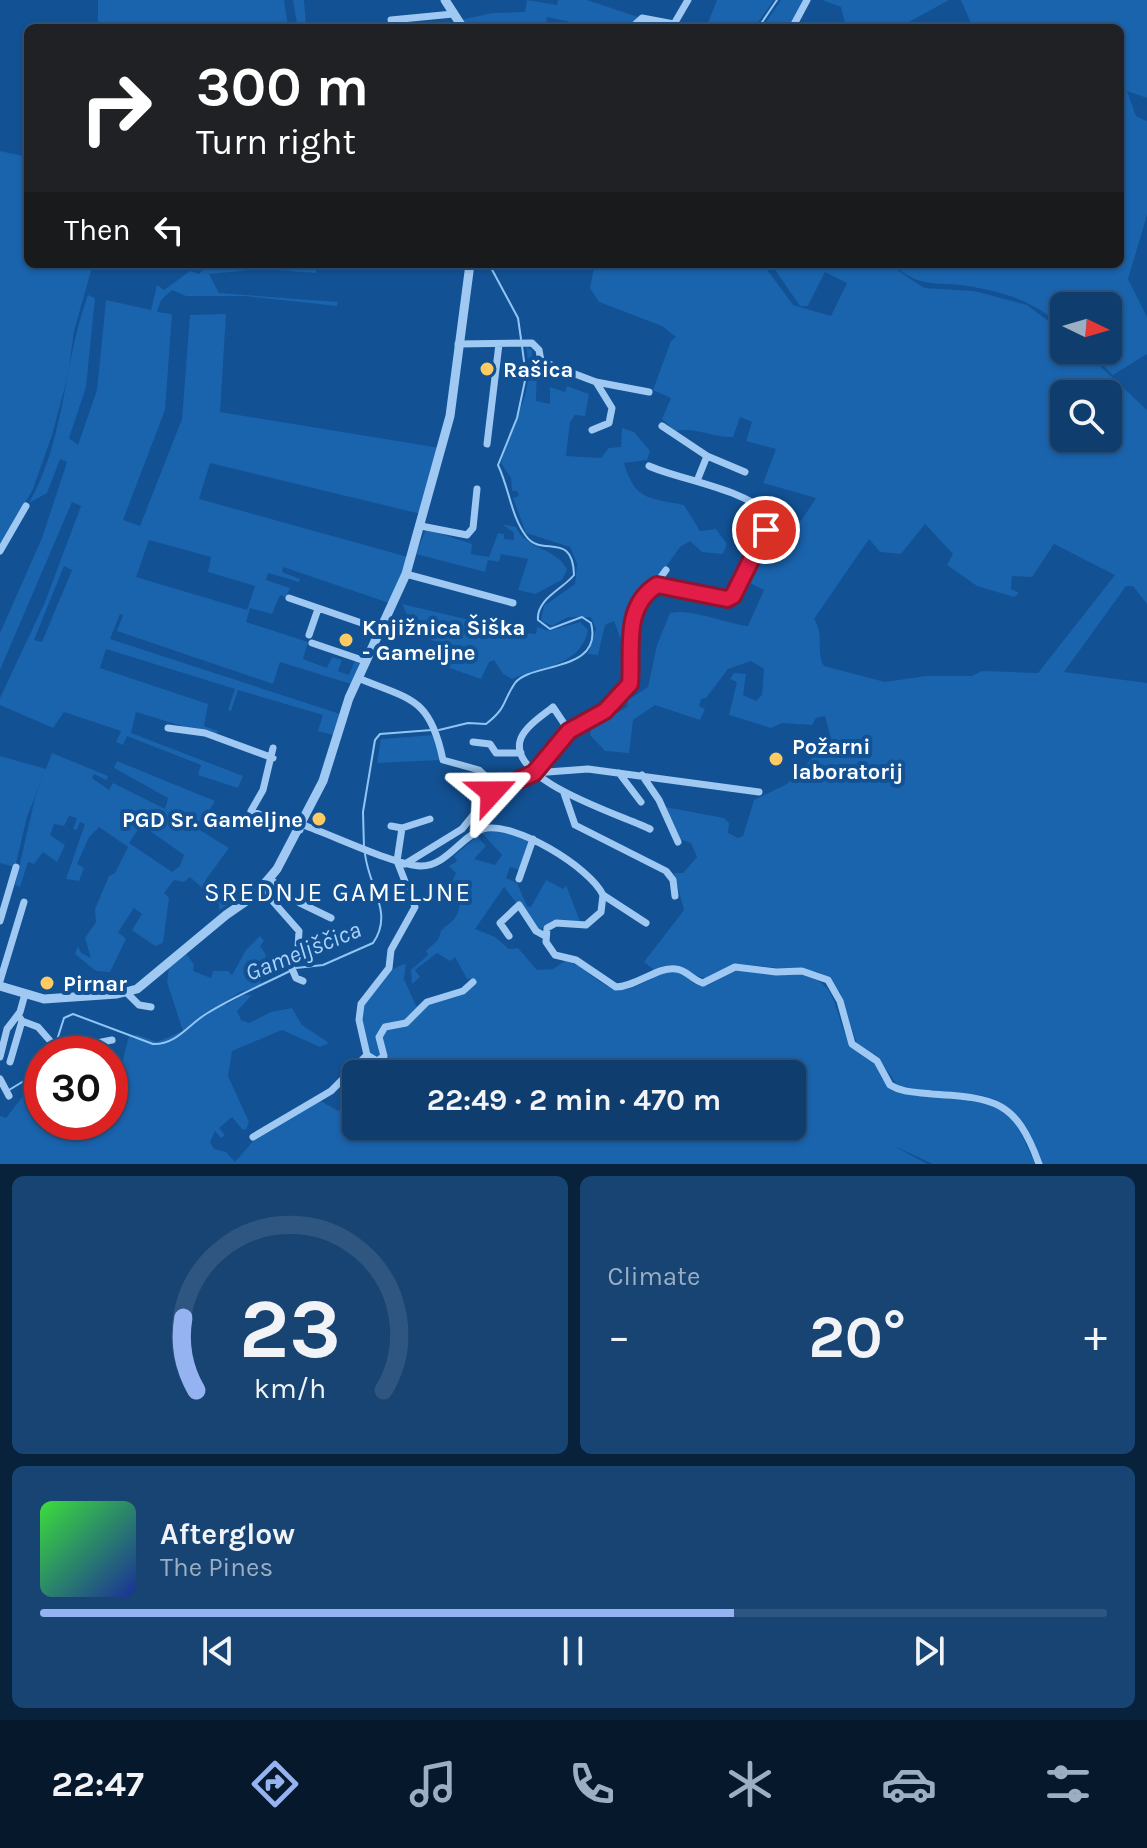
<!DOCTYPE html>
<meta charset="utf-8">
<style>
body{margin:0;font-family:Karla,sans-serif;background:#174473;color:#f1f3f6;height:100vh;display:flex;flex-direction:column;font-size:30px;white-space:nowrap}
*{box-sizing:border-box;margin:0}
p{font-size:26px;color:#9baec2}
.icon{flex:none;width:44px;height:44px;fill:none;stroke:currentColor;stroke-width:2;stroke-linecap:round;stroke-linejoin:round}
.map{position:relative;height:1164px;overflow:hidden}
.drawer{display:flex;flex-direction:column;gap:12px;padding:12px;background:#08223c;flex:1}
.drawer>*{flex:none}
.top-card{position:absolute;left:24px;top:24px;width:1100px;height:244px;border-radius:12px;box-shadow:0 2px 6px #0004,0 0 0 2px #2e5681;background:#202124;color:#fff;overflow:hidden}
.needle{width:52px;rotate:95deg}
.buttons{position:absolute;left:1050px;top:292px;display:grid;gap:16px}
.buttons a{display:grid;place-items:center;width:72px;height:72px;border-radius:12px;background:#0e3d6e;box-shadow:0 2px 6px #0004,0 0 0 2px #2e5681;font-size:40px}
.speed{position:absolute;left:24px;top:1036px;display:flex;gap:16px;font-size:40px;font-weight:700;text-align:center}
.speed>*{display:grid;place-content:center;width:104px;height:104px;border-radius:50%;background:#0e3d6e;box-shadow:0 2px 6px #0004,0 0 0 2px #2e5681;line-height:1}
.speed .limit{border:12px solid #d22;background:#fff;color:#111}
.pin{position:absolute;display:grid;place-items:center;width:68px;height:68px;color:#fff;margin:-34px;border:4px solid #fff;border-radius:50%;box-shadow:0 2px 8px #0007}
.me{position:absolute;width:88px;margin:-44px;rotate:66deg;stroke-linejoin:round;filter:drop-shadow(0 0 6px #0008)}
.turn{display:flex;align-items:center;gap:28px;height:168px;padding:0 40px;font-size:36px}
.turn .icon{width:104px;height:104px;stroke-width:2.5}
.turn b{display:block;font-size:56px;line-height:68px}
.then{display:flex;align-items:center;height:76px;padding:0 40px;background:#0003;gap:16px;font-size:30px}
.big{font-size:60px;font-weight:700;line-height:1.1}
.drawer .card{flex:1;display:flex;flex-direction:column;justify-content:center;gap:12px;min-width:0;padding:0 28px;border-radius:12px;background:#174473}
.drawer .dial{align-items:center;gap:0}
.dial svg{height:208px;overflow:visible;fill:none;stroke:#2e5681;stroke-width:7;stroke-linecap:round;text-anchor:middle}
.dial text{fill:#f1f3f6;stroke:none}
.song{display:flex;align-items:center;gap:24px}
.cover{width:96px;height:96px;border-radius:12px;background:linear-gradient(135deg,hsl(120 70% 55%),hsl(230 70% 35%))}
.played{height:8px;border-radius:4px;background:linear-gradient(90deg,#95b2f1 65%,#2e5681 65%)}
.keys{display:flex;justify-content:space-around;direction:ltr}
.heat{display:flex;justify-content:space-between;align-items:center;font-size:44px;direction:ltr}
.drawer .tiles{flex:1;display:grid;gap:12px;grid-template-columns:1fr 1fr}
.card:last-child{grid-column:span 2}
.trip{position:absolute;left:342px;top:1060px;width:464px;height:80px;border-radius:12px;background:#0e3d6e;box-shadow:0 2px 6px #0004,0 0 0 2px #2e5681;font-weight:700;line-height:80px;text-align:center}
.tabs{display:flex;height:128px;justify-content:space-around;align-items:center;background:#06182c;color:#9baec2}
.tabs .icon{width:56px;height:56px}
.tabs .active{color:#95b2f1}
.tabs b{font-size:36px;color:#f1f3f6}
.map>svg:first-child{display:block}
</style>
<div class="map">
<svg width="1147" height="1164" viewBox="0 0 1147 1164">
<rect width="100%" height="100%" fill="#125193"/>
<!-- green -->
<path fill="#1a63ad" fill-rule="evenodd" d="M98,0H284L288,26L297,24L293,0H304L306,24L334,22V28H98Z
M527,0L557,5L558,0H587L638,17L628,28H599L547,17L545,28H467L461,20L492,13L525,12Z
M717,0H774L754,28H706Z
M781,0H803L789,28H762Z
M822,0H949L898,28H846L841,7Z
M961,0H1147V98L1127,91L1136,116L1147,121V215L1128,279L1147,317V354L1113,375L1087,350H1108V306H1064V328C1036,302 1005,292 968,286C934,281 921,289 892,264H1120V28H973Z
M0,151L28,157V264H93L74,331L68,375L52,435L33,489L0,546Z
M208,264L316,266V273L261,269L209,274L219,293L338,302L337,306L245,296H186L172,290L161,300L157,312L172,314L165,410L123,520L140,526L182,419L190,315L226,314L220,412L440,448L421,514L210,463L199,499L408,557L392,604L283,567L282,572L300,579L299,582L268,573L266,580L290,588L286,597L280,595L272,614L250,608L246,622L308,642L303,659L327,668L332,657L342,660L338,671L349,675L355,660L360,663L351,684L280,662L273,684L117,631L123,615L120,614L110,639L340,714L333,735L318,731L323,715L238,690L231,711L228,710L235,689L106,649L100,668L208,704L204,726L218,731L215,736L136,712L131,733L243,776L238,788L198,775L201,765L127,736L123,745L116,742L121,731L64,712L53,728L0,705V698L45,602L81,506L72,502L0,670V633L42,538L67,462L60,459L47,493L29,503C66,438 63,363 88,295L95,298L86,387L69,438L78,445L97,390L106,300L151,310L157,285L164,290L190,271L199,274ZM149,540L211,557L208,572L255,586L247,610L136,577ZM64,566L72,570L42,642L34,640Z
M595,264H763L793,305L831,316L847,283L825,272L808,306H800L771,264H888L924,288L974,291L1027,305L1064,333V350H1083L1147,410V604L1133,586H1126L1064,672L1147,683V1164H1042C1007,1070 976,1104 898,1086L876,1055L858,1048L841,994L829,978L818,972L740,964L706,978C682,975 682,956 654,970L644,962L684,910L674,873H683L697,857L691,843L680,839L665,807L724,818L729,823L728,833L738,838L743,836L754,800L787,784L831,739L825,716L816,718L812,725L782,723L771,728L729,715L737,682L730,679L734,673L746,674L743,695L756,701L762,695L764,669L751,661L728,669L706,698L701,699L699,706L705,709L700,720L655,705L633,720L629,753L605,751L590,735L591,728L627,707L628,700L648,687L657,645L670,613C690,608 724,623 748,626L764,590L744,580L775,519L785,514L801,521L816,498L763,483L776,449L746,441L752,422L740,417L733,437C711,438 698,427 675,431L662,419L671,398L653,390L671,341L676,337L662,326L599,302L590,288ZM1064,394H1108V438H1064ZM925,524L953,554L947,565L977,586L1014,597L1019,593L1011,589L1012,576L1032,577L1054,544L1115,575L1038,673L982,671L972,676H926L885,682L824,666C815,652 825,634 814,619L869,539L880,552L901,554Z
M526,347L532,350L533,368L537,369L536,401L550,404V387L565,392L567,386L589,394L585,416L575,415L570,422L566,456L601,458L609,448L621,447L622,428L634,432L650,451L647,460L624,463C635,501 650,498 684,505L700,531L716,529L727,544L723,554L702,552L690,541L680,547L634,612L626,636L620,637L614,621L605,625L598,655L588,654L596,629L591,617H568L552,626L541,620L544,606L575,584L577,564L570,547L526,533L513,498L519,496L517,491H512L511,478L501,463C508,417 537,403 526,347Z
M502,524L516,527C526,550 558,548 567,570L562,580L535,594L518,590L528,559L501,554L499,562L488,560L485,572L416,554L426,529L472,544L471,554L489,557L498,533L504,534V539L514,540V533Z
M402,604L525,633L536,634L537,627L549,631L580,622L588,630C581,666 540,667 512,679L503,674L494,660L489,662L481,679L444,666L450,647L416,634Z
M434,735L440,760L377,763L381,739Z
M52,753L108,776L106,780L94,774L92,778L109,790L113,783L165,809L168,798L114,768L117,761L215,801L198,829L229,848L205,881L229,904L219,910V903L190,877L184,882L174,880L164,893L169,898L163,943L155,946L132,930L142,914L134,908L118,932L126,939L110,972L96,971L75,954L78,946L81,953L91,958L85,938L96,922L95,909L109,876L115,873L128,847L99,827L89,837L77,864L84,868L79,881L66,879L85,824L80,822L77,830L73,829L77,818L69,816L64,826L54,824L50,835L65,845L57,862L43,852L34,864L28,862L20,887L15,885L35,798ZM139,828H146L184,855L180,866L172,872L129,843Z
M0,756L46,769L27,817L15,867L0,863Z
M496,830L529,839L520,870L510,867L506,878L517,883L527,906L531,907L546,880L563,889L566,885L581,924L553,920L538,931L504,887L475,929L495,937L509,949L518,948L537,970L553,969L565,961C586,965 598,987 618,989C641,991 650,974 668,971C685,969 691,988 706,986C718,983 726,971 739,969C752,968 768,971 782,972C843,976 829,1003 851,1048L874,1061L882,1079L896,1092L993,1104L1016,1122L1035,1164H933L892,1145L927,1164H0V1116L6,1118L23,1096L32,1091V1082L42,1078V1122H110V1061L122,1063L129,1036L135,1039V1034L157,1042L183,1031L167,982L169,967L186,953L194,965L193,971L211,978L213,971H228L232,975L246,950L260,936L264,941L260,946L266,955L260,972L261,985L240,992L223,1003L226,1005L243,995H252L237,1011L241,1020L249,1023L271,1012L292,1008L302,1025L329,1043L320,1047L282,1030L232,1051L228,1076L249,1122L246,1130L242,1129L232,1117L219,1128L225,1135L221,1138L215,1131L210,1142L214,1149L226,1152L235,1162L255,1139L319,1100L338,1111L356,1100V1126H792V1074H363L359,1068C380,1049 360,1037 361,1015C363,997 390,965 406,964L404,979L416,1006L449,998L474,978L467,979L455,957L450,961L437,953L415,970L420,977L412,984L411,970L428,955L426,951L438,940L441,931C452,920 458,920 460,903L439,893L448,891L456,873L449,866L457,861L454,856L477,836L486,846L474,859L495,865L502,855L482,833Z"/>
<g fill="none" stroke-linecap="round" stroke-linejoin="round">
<!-- stream -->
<path stroke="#91c5f6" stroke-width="2" d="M758,28L777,0
M489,264L518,318L521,339
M439,730L468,723L486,724C507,708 502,702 515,683C530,662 604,673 591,623L582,617L550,629L538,620C536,599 563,589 574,575C573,530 541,558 526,536C511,516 509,488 498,465L517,418L526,376L522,346
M364,848L363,812L375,740L380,734L432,730
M296,968L323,965L373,943C394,913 369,888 365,854
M57,1040L64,1018L73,1014L153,1044C176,1045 188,1025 206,1014C233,997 262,985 290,971
M53,1054L55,1046
M9,1090L42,1070"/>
<!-- minor -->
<path stroke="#9fc9f2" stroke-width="7" d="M391,20L453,14
M631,28L642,18L674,24L688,0
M792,28L807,0
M458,344L532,343L539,350L541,361L596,382L649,392
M662,426L707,456L697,481
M592,430L609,423L612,408L596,382
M487,444L499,344
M707,456L745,472
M649,466C677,479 753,491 768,516L766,530L733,596L727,599L657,585
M421,526L467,535L473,528L477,489
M0,551L26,506
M406,574L513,603
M289,598L382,630
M309,635L318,609
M312,643L365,661
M358,678C411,700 430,697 443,760L479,770L498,788
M168,728L205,733L273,758
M569,731L553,707C543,715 526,726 521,738C504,780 622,815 650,829
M473,742L490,744L496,753H521
M273,748L263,790L251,811L300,830
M534,773L569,731L605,711L630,684L628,646L637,610L666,570
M619,773L641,802
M642,775L659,800L678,842
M564,793L575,825L666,871L673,880L675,896
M303,825C330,834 397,866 420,866C446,867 460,837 483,829C513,820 591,868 603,895L601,912L586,925L556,923L547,928L546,942L555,955L576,960L616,987C638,986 658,966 676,969C687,970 692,980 703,983L735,967L776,972L802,971L828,980L840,1001L852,1044L877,1061L890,1085C903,1093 917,1092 932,1094C995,1098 1016,1100 1039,1164
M391,826L402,828L430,819
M405,864L462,829L492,792L534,773L588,769L759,792
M270,879L300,903L331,918
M519,879L533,839
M262,889L299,931L298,948L290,964L296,978L303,981
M603,895L646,923
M0,921L16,867
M509,936L500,923L519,905L536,931L545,936
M0,981L24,902
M127,993L139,1005L151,1007
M18,1015L22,1021L38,1027L52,1043L66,1049L112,1040
M367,1055L377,1061L384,1056L379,1037L385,1027L406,1023L427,1002L463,991L473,982
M0,1057L7,1029L20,1012L25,994
M10,1062L22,1021
M0,1079L9,1096
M253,1137L331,1091L367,1055L359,1020L361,1004L389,968L391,950L415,907L397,861L402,828"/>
<!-- tertiary -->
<path stroke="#9fc9f2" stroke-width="9" d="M445,0L463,28
M0,986L44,999L117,994L137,989L226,915L255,895L277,869L323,781L349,698L406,574L450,416L470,264"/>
</g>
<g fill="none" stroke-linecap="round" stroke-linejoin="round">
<!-- route casing -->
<g stroke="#92132f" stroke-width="20">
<path id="route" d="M492,792L534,773L569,731L605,711L630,684C633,650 622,607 657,585L727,599L733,596L766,530"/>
</g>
<!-- route -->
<use href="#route" stroke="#e11d48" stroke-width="14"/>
</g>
<!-- markers -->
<g fill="#ffca61" stroke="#125193" stroke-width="3">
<circle cx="487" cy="369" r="8"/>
<circle cx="346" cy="640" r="8"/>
<circle cx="776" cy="759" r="8"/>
<circle cx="319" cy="819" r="8"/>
<circle cx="47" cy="983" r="8"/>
</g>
<g text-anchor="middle" stroke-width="8" stroke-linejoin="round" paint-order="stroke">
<!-- poi labels -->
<g font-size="22" font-weight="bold" fill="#fff" stroke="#125193" text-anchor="start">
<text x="503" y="377">Rašica</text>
<text x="362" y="635">Knjižnica Šiška<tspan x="362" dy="25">- Gameljne</tspan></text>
<text x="792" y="754">Požarni<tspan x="792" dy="25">laboratorij</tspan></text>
<text x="303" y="827" text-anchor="end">PGD Sr. Gameljne</text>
<text x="63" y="991">Pirnar</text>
</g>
<!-- water labels -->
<g font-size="24" font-style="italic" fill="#acd3f9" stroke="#125193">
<text transform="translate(303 951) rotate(-22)" y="8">Gameljščica</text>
</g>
<!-- quarter labels -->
<g font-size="26" letter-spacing="2" fill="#fff" stroke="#125193">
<text x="338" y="901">SREDNJE GAMELJNE</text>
</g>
</g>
</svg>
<div class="buttons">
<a><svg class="needle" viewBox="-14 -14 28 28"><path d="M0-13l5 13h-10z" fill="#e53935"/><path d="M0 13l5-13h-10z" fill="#9baec2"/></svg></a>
<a><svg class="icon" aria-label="search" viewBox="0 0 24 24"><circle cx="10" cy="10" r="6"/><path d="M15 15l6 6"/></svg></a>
</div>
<div class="speed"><div class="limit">30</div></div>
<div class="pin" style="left:766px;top:530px;background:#d93025"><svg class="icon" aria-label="arrive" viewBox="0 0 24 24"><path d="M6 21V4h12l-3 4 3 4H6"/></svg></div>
<svg class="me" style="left:492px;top:792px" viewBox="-20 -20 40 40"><path d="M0-17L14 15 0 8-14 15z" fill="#e11d48" stroke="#fff" stroke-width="4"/></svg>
<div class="trip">22:49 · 2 min · 470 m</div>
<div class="top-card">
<div class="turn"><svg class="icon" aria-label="right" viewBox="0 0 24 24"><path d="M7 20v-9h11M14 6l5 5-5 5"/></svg><div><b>300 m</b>Turn right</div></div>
<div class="then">Then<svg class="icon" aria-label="left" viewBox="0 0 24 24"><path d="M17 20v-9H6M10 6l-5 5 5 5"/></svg></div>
</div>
</div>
<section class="drawer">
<div class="tiles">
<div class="card dial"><svg viewBox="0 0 100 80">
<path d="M14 69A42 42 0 1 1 86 69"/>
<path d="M14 69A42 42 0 0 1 9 41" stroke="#95b2f1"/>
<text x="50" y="56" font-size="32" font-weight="700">23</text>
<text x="50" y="72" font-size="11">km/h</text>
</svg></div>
<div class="card"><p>Climate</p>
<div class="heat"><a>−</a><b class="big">20°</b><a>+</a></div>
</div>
<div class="card">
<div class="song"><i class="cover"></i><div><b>Afterglow</b><p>The Pines</p></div></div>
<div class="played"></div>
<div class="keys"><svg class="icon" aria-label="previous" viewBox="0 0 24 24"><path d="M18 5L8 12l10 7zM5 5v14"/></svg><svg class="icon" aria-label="pause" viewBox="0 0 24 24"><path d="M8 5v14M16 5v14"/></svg><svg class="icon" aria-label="next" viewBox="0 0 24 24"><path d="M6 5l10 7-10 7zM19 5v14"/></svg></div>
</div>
</div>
</section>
<nav class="tabs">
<b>22:47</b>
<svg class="icon active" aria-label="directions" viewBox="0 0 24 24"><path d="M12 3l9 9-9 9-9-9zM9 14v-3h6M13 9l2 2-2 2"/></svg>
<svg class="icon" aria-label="music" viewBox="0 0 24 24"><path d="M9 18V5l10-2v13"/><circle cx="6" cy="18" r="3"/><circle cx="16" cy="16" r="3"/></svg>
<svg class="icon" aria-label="phone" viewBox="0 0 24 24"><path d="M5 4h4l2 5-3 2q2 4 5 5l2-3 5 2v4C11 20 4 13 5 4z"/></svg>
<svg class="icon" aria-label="climate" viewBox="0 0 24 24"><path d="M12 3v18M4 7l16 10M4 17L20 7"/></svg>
<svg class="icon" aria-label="car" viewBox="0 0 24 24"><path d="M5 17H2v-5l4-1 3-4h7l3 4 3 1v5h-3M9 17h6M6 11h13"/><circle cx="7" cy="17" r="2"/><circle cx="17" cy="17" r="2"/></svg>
<svg class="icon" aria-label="filters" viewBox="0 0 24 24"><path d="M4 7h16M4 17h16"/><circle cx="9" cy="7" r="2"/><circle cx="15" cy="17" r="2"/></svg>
</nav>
